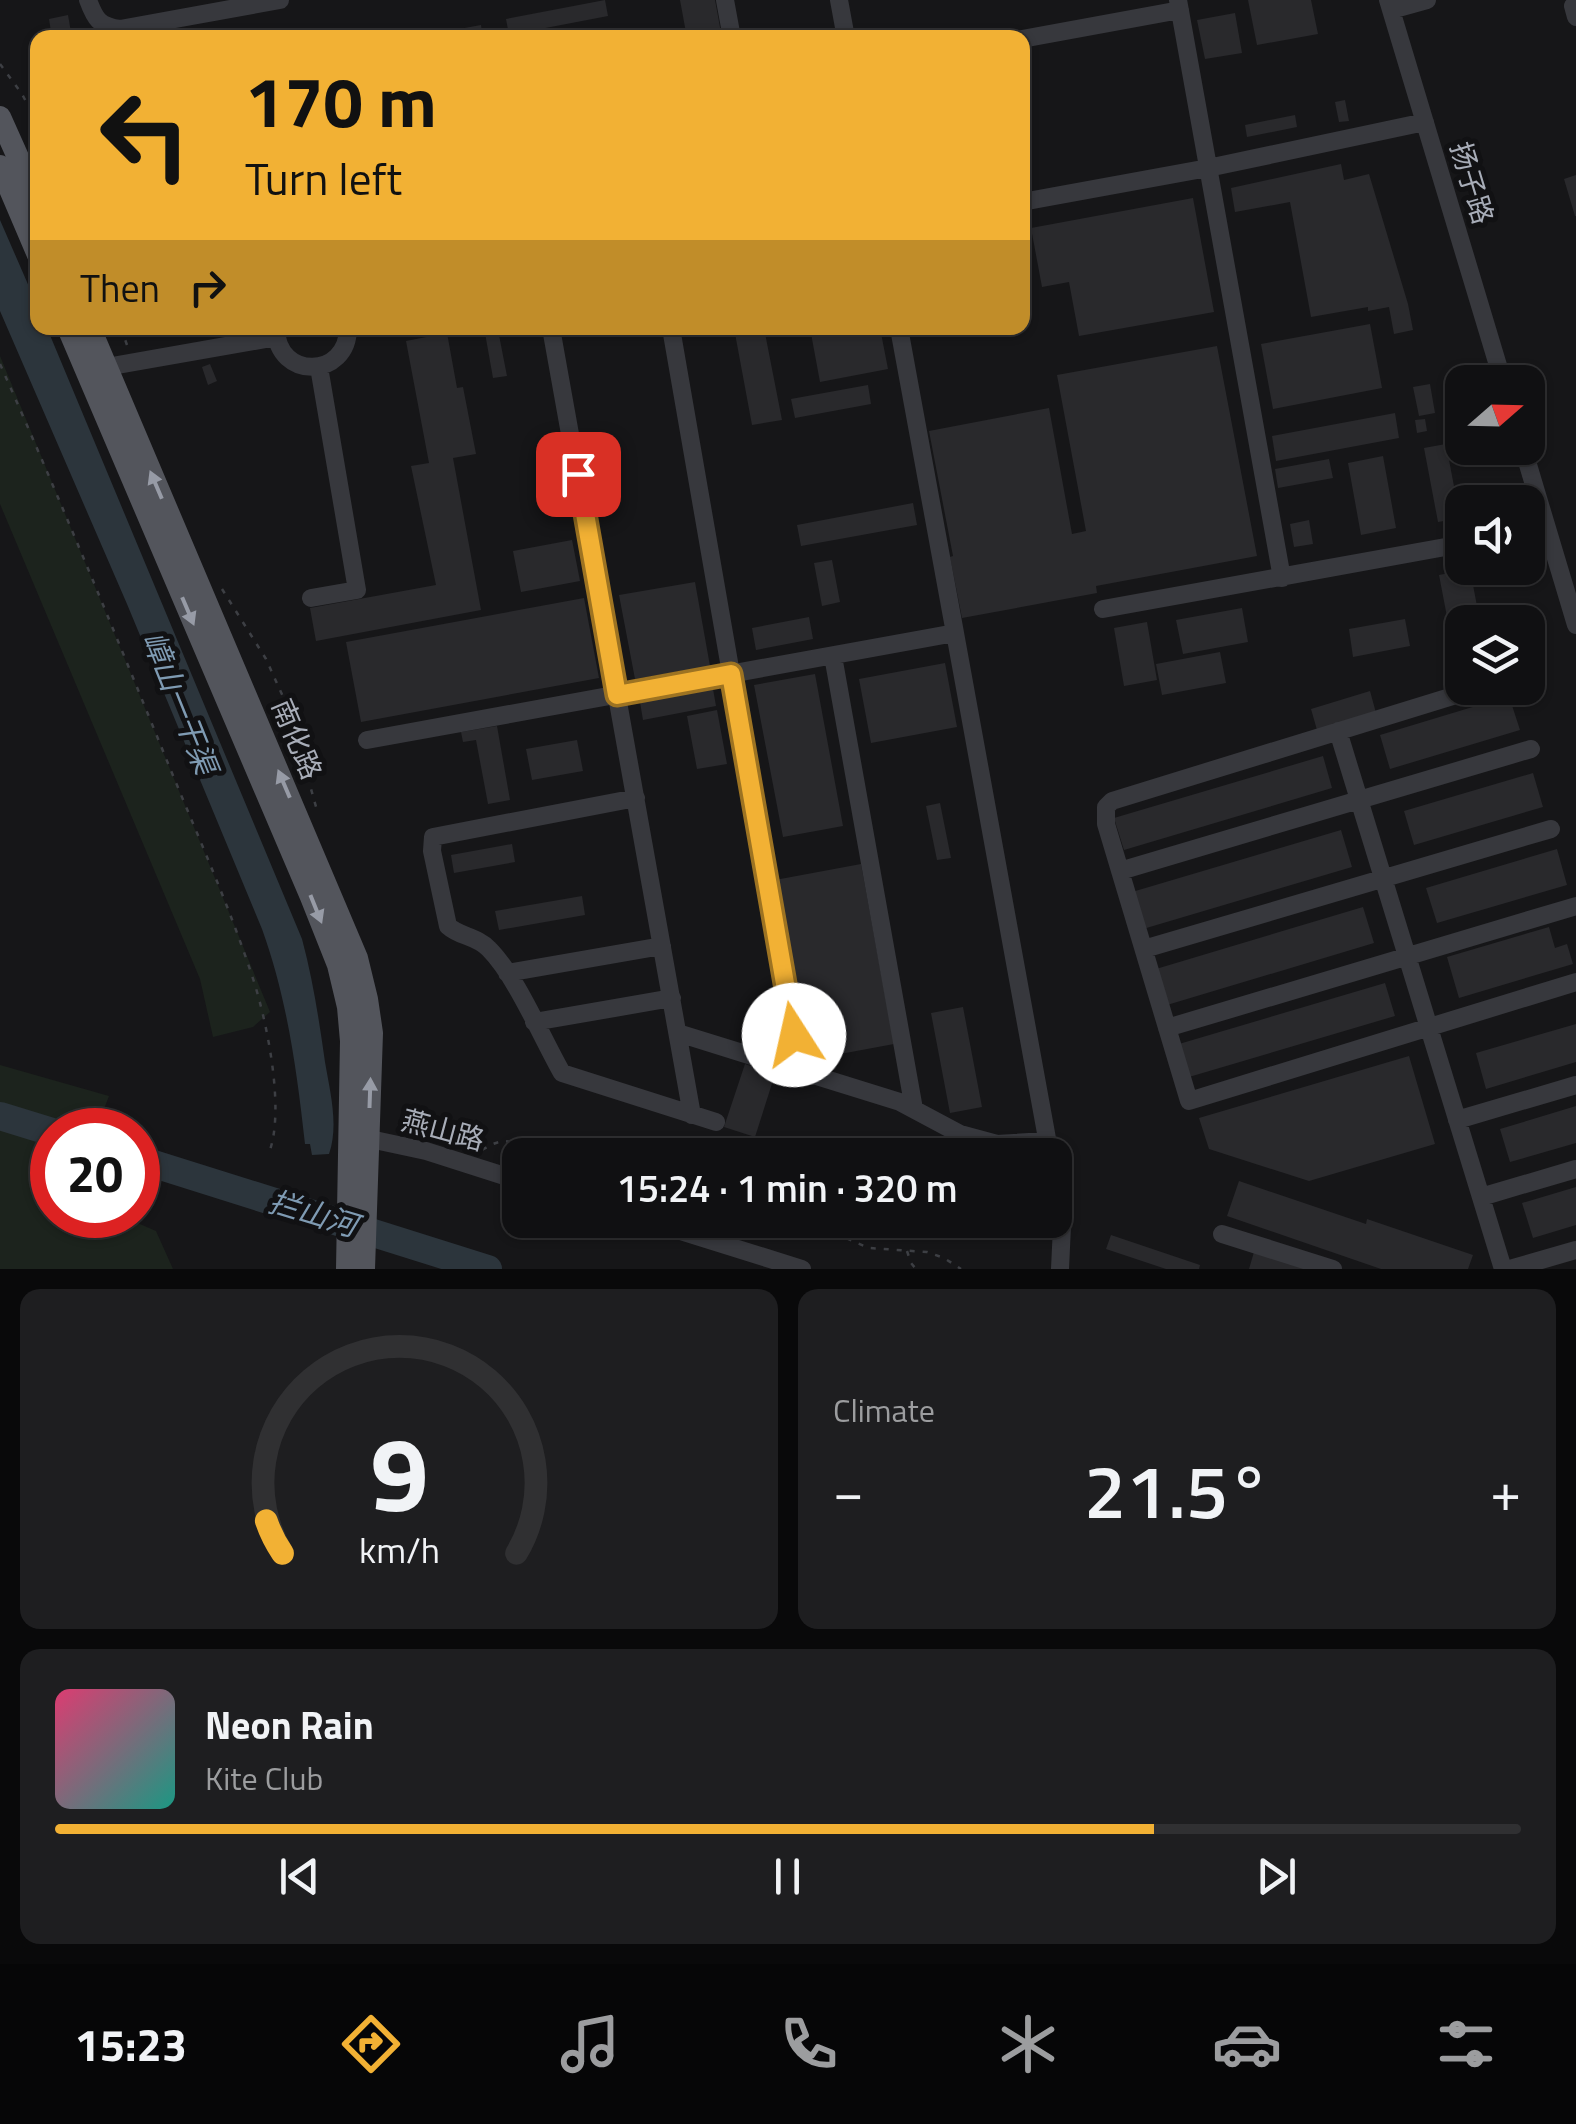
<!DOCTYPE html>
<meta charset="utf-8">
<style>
body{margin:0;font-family:"Titillium Web","Noto Sans SC",sans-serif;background:#1e1e20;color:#f1f3f6;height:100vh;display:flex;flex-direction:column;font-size:38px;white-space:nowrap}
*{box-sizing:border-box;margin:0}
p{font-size:32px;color:#9c9d9f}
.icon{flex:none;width:55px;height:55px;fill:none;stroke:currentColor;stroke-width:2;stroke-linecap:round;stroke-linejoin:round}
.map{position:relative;height:1269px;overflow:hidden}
.panel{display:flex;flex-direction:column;gap:20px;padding:20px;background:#09090a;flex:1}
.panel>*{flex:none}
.banner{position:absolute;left:30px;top:30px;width:1000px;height:305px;border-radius:20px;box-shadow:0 2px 8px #0004,0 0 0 2px #303032;background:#f2b134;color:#111;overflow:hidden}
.needle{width:65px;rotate:70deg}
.fabs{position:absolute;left:1445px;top:365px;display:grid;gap:20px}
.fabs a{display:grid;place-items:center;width:100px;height:100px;border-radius:20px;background:#101012;box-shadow:0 2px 8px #0004,0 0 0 2px #303032;font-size:50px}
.speed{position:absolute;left:30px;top:1108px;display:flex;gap:20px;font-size:50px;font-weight:700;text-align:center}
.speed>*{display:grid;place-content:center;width:130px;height:130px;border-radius:50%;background:#101012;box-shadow:0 2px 8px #0004,0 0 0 2px #303032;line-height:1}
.speed .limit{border:15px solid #d22;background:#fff;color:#111}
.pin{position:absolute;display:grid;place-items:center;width:85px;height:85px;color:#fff;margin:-42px;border-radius:20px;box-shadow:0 5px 15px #0006}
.me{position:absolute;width:110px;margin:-55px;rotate:350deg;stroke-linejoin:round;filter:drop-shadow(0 0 8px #0008)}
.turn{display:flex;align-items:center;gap:35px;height:210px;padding:0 50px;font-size:45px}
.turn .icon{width:130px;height:130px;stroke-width:2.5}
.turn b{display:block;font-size:70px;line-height:85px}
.then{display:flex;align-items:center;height:95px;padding:0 50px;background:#0003;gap:20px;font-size:38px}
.big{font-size:75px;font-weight:600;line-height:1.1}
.panel .card{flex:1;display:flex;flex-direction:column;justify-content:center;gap:15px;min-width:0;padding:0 35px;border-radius:20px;background:#1e1e20}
.panel .dial{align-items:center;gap:0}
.dial svg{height:260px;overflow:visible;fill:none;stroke:#303032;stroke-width:7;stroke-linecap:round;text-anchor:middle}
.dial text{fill:#f1f3f6;stroke:none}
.song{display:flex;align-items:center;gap:30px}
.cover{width:120px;height:120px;border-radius:15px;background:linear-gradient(135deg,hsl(340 70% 55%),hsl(170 70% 35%))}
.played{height:10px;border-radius:5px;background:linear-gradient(90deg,#f2b134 75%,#303032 75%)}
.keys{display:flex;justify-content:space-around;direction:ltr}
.heat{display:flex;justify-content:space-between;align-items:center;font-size:55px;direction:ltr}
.panel .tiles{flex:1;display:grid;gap:20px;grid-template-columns:1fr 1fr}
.card:last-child{grid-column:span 2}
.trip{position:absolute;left:502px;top:1138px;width:570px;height:100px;border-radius:20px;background:#101012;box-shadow:0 2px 8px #0004,0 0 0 2px #303032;font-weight:600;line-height:100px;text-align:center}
.tabs{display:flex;height:160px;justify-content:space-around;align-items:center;background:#060607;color:#9c9d9f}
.tabs .icon{width:70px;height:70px}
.tabs .active{color:#f2b134}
.tabs b{font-size:45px;color:#f1f3f6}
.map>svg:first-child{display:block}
</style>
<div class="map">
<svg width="1576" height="1269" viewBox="0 0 1576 1269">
<rect width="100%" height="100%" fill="#161618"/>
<!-- green -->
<path fill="#1c231d" d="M0,356L270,1012L253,1027L213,1037L200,979L0,504Z
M0,1065L109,1096L96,1130H52V1215H119L156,1231L173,1269H0Z"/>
<!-- water -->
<path fill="#2c353c" d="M0,220L37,305L38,328H47L302,939C313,980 319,1020 325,1062C330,1092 339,1125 329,1154L312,1155L310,1144H305C297,1071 287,998 262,929L127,604L0,311Z"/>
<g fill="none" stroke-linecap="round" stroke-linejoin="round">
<!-- river -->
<path stroke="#2c353c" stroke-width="28" d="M0,1116L52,1132
M138,1159L488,1269"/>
</g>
<!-- building -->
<path fill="#29292c" d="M605,0L608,16L509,35L506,19Z
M680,0H715L722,38H687Z
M1248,0H1311L1318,34L1257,45Z
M1235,13L1242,53L1205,59L1197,20Z
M68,15L72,38H52L49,19Z
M481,25L483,38H421V36Z
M385,30L387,38H357V36Z
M1345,100L1349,121L1339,122L1335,102Z
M1295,115L1297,127L1247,137L1245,125Z
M1341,164L1344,180L1369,174L1408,304L1413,330L1394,334L1389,307L1368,311V307L1311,317L1290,202L1235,212L1231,188Z
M1576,175V216H1575L1564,179Z
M1193,198L1214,312L1079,336L1069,282L1042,287L1031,228Z
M1370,324L1382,388L1273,409L1261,344Z
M734,328H764L782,420L752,425Z
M810,328H880L888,369L820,382Z
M498,330L507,376L493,378L485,333Z
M447,333L457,388L463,387L476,454L453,458L481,610L316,641L310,608L436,585L411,466L429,463L406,341Z
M1217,346L1257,556L1096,586L1097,593L962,618L950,557L953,556L929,431L1049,408L1072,534L1086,531L1057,375Z
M210,364L217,381L208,385L202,367Z
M1430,384L1435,413L1419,416L1413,387Z
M868,385L871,404L795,418L791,399Z
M1395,413L1399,438L1276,461L1272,436Z
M1425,419L1427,431L1417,433L1415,420Z
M1446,444L1460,518L1438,522L1424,448Z
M1383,456L1396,528L1361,535L1348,463Z
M1329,459L1333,478L1278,488L1275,469Z
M913,503L917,525L801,546L797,525Z
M1309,520L1313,544L1294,547L1290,524Z
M572,540L580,581L521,592L513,551Z
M832,560L840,602L822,606L814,563Z
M1470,569L1480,622H1462V646L1453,648L1439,575Z
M695,582L710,666L635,679L619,595Z
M584,598L599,678L361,722L346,642Z
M1242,608L1248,642L1183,654L1176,620Z
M809,617L813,639L756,650L752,628Z
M1405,619L1410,646L1353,657L1349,629Z
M1147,622L1157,680L1124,686L1114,628Z
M1220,652L1226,683L1162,695L1156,664Z
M945,663L957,727L871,743L859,679Z
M815,674L843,826L783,837L754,685Z
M713,689L716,706L643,720L640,702Z
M1370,691L1376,713L1317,730L1311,709Z
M1509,696L1520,730L1390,769L1380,735Z
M717,710L727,764L697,769L687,716Z
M497,726L510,800L488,804L476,740L463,742L461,732Z
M577,740L583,771L532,780L526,749Z
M1323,756L1332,788L1124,850L1114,818Z
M1533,773L1543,807L1414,845L1404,811Z
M940,803L951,858L937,860L926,806Z
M1341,830L1352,867L1143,929L1132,892Z
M512,844L515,862L454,873L451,855Z
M1557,849L1567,885L1437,923L1426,888Z
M861,864L894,1044L808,1060L775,880Z
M582,896L585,915L499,930L495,911Z
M1363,907L1374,943L1167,1005L1156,969Z
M1549,927L1555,948L1567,944L1573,964L1459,998L1447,957Z
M1385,983L1395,1016L1189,1077L1179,1044Z
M963,1007L982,1107L950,1113L931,1013Z
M1576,1024V1062L1486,1089L1476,1053Z
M1409,1056L1435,1144L1309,1181L1209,1149L1199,1118Z
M745,1064L775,1074L755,1137L724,1127Z
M1576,1106V1143L1510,1162L1500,1129Z
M1239,1181L1366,1224L1367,1219L1473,1255L1468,1269H1381L1227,1216Z
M1576,1187V1225L1533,1238L1522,1203Z
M1111,1235L1200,1265L1199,1269H1166L1106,1249Z
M1254,1252L1303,1268V1269H1249Z"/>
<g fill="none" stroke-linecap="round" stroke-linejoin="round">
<!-- path -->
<path stroke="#3d3f44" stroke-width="2.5" stroke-dasharray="5 8" stroke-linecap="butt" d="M0,64L22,94L38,124
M121,328L127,345
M0,364C57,492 110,621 163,751C194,828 230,906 255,985C268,1028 284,1108 270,1150
M222,589L266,659L289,710L318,814
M482,1150C506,1135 512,1141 534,1155
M730,1220H739
M773,1220L794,1233L841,1236L869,1248L927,1252L944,1258L961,1269
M907,1251L911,1263L916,1269"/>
<!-- minor -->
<path stroke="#37383d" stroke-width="18" d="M88,0C95,19 99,26 120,29L280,0
M725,0L732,38
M839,0L846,38
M1178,0L1282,578
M1388,0L1503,382
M1573,6L1576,17
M1391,10L1427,0
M1022,39L1180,10
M1022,202L1208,168L1425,122
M551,328L692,1115
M671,328L800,1071
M899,328L955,633
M276,329C277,380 348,379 348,328
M95,369L277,337
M1523,448L1576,625
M311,598L357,590L319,367
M1103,609L1462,544
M833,656L914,1109
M1479,688L1112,801L1106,807V824L1189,1101L1576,982
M1338,731L1503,1269
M367,740L955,633L1050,1155
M636,798L433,837L432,851L448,926C460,937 477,936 489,949C516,976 542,1038 562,1073L716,1122
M1120,871L1531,749
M1144,949L1551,829
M507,973L662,946
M534,1022L672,998
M1167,1028L1576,906
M678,1033L900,1102L960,1134L997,1144L1047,1141
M1457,1120L1576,1085
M356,1136L426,1151L520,1181
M1055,1184L1062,1226L1060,1269
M1481,1197L1576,1169
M645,1220L802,1269
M1222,1234L1333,1269
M1510,1269L1576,1250"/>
<!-- major -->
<path stroke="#53555c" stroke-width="22" d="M0,117L38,202
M0,166L38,255
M68,328L311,897L338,965L348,1007L351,1041L347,1269
M90,328L357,958L367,999L372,1033L364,1269"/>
</g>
<!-- one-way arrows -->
<defs><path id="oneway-solid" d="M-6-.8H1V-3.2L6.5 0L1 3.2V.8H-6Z" transform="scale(2.5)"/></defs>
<g fill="#979ba6">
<use href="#oneway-solid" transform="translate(156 485) rotate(-113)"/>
<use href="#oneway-solid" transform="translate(188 611) rotate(67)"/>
<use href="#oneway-solid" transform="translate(284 784) rotate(-113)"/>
<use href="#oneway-solid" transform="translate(316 909) rotate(68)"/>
<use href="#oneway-solid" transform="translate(370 1093) rotate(-88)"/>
</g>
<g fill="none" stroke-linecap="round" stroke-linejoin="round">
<!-- route casing -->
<g stroke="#9d7322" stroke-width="25">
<path id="route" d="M578,474L617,695L731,674L794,1035"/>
</g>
<!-- route -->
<use href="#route" stroke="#f2b134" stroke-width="18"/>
</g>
<g text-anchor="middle" stroke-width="10" stroke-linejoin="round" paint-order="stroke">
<!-- street labels -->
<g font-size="28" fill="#a8adb8" stroke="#111113">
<text transform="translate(1472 183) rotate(73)" y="10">扬子路</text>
<text transform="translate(297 739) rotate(67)" y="10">南化路</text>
<text transform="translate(443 1130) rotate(15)" y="10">燕山路</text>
</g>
<!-- water labels -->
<g font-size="30" font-style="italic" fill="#7f9bb3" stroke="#111113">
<text transform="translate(179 703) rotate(68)" y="10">嶂山一干渠</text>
<text transform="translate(313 1214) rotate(17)" y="10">拦山河</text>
</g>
</g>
</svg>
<div class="fabs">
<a><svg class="needle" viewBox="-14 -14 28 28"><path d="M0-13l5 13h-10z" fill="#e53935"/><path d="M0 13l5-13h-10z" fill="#9c9d9f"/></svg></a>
<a><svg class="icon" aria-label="sound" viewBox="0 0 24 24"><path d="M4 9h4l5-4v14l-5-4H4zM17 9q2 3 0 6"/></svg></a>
<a><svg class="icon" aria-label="layers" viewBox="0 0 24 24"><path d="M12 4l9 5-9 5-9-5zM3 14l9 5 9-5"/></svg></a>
</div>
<div class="speed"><div class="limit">20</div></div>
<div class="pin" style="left:578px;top:474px;background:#d93025"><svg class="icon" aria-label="arrive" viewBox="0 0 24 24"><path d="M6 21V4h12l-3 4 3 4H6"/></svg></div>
<svg class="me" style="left:794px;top:1035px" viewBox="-20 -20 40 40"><circle r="19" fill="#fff"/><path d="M0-13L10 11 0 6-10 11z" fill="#f2b134"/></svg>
<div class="trip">15:24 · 1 min · 320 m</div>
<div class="banner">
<div class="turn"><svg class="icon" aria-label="left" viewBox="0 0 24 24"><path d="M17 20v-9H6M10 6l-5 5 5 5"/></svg><div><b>170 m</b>Turn left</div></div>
<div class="then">Then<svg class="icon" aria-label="right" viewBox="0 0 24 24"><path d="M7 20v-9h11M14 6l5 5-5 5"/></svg></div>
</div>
</div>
<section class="panel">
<div class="tiles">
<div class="card dial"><svg viewBox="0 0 100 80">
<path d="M14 69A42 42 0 1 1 86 69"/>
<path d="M14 69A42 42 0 0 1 9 59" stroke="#f2b134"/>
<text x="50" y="56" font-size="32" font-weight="700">9</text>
<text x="50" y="72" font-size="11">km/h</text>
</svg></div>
<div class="card"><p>Climate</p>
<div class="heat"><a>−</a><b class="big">21.5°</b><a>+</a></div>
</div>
<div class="card">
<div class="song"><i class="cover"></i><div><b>Neon Rain</b><p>Kite Club</p></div></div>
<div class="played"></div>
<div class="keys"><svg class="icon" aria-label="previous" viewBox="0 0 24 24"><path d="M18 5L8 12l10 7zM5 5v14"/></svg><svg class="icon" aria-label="pause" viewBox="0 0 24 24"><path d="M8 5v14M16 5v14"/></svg><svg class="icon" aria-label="next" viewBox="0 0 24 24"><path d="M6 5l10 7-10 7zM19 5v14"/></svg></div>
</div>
</div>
</section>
<nav class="tabs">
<b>15:23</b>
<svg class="icon active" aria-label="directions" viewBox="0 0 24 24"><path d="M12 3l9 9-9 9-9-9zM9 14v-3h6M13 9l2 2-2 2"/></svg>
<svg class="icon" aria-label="music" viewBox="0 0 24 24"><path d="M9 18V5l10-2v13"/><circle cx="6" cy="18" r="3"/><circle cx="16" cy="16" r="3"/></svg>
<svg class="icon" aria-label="phone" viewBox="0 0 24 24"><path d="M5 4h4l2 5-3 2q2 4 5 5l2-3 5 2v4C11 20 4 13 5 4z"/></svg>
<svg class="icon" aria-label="climate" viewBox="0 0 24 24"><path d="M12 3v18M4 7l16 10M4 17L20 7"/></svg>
<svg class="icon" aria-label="car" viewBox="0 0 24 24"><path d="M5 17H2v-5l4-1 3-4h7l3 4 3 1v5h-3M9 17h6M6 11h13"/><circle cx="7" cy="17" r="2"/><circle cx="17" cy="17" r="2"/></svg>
<svg class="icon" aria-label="filters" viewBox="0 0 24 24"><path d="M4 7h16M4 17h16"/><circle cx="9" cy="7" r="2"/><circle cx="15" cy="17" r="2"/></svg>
</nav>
